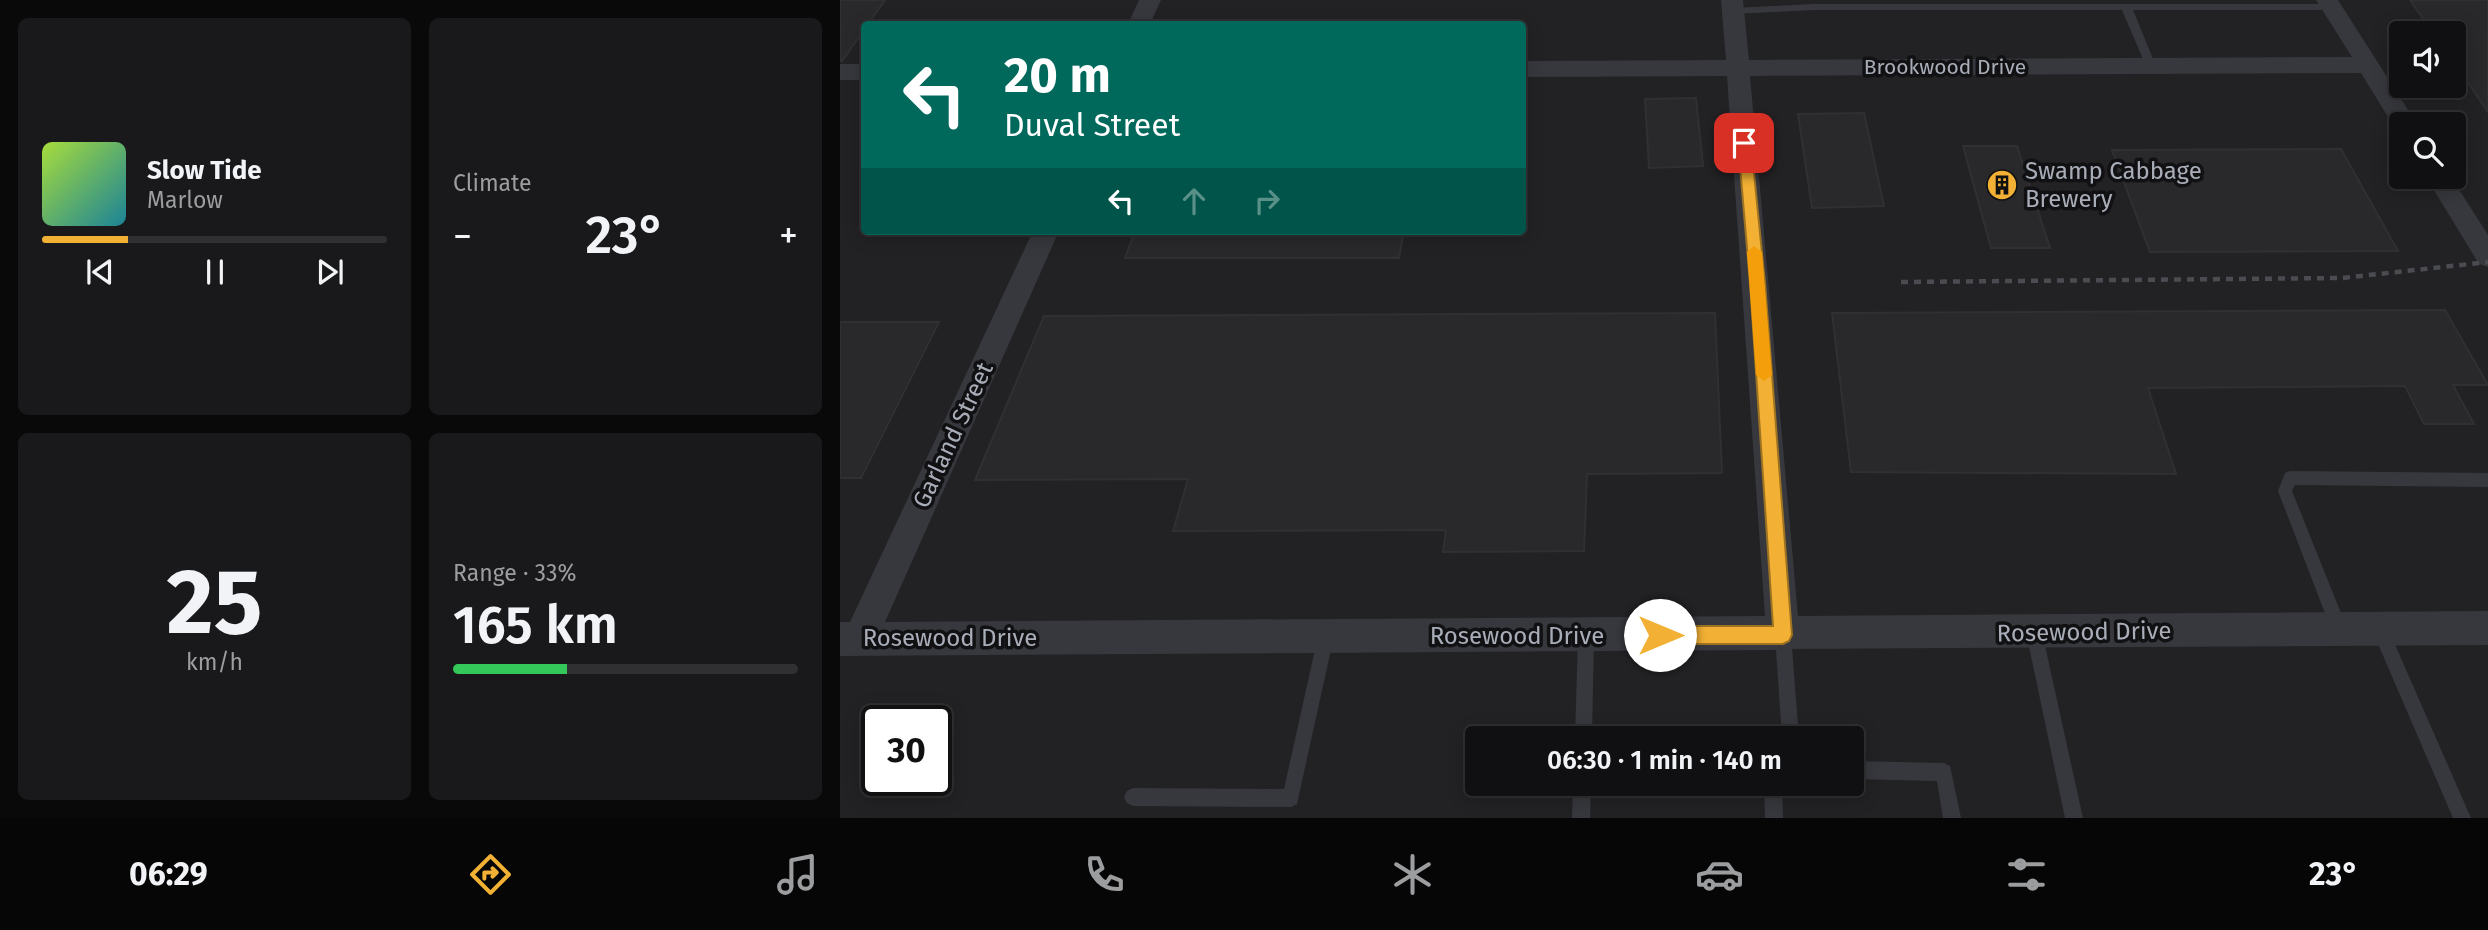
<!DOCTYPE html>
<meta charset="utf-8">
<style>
body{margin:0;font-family:"Fira Sans",sans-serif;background:#19191b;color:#f1f3f6;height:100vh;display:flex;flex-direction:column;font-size:26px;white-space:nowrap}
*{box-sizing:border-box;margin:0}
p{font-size:23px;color:#9c9d9f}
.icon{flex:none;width:38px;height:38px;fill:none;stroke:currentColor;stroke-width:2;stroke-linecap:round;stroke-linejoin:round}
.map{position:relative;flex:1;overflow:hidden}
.sheet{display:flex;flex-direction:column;gap:18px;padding:18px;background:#09090a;width:840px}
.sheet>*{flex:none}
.hud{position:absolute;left:21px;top:21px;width:665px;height:214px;border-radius:7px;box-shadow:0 4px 18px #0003,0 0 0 2px #303032;background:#00695c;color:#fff;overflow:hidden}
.controls{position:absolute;left:1549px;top:21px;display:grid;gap:14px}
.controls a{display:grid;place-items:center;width:77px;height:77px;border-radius:7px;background:#101012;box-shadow:0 4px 18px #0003,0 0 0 2px #303032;font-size:35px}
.speed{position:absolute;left:21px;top:705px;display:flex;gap:14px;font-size:35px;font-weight:700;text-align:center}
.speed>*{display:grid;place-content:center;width:91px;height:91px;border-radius:50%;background:#101012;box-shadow:0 4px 18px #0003,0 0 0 2px #303032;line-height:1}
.speed .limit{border:4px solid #111;border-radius:10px;background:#fff;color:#111}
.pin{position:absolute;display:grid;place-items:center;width:60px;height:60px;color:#fff;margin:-30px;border-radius:14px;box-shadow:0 4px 10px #0006}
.me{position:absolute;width:77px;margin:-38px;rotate:90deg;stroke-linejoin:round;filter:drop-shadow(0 0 5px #0008)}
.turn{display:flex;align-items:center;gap:24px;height:147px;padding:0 28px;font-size:32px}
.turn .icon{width:91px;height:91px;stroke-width:2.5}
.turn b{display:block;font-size:49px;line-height:60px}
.lanes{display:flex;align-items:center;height:66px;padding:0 28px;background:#0003;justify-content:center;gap:35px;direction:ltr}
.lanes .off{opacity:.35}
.big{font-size:52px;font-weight:600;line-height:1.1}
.sheet .tile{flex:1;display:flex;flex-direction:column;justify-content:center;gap:10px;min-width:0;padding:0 24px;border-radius:10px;background:#19191b}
.sheet .dial{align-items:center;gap:0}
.dial b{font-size:91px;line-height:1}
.song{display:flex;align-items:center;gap:21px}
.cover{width:84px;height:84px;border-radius:10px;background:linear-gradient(135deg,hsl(80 70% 55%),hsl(190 70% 35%))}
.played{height:7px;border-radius:4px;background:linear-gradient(90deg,#f2b134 25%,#303032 25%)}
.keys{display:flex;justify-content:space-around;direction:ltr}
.heat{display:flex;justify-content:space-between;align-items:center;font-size:38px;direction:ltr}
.charge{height:10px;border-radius:5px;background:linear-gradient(90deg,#34c759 33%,#303032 0)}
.sheet .tiles{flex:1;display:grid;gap:18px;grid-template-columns:repeat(2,1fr)}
.trip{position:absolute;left:625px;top:726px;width:399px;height:70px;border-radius:7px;background:#101012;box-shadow:0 4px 18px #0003,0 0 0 2px #303032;font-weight:600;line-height:70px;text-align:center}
.dock{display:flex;height:112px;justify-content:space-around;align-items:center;background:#060607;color:#9c9d9f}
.dock .icon{width:49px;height:49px}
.dock .active{color:#f2b134}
.dock b{font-size:32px;color:#f1f3f6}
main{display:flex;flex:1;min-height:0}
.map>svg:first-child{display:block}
</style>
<main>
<section class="sheet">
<div class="tiles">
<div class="tile">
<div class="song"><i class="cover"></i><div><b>Slow Tide</b><p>Marlow</p></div></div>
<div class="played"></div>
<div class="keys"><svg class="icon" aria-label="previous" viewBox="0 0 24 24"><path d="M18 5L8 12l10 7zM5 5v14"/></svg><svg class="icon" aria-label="pause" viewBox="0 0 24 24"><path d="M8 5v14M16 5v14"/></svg><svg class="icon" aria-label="next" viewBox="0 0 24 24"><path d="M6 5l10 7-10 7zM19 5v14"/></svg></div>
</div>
<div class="tile"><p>Climate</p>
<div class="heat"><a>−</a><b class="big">23°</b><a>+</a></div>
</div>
<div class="tile dial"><b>25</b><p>km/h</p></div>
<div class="tile"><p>Range · 33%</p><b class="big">165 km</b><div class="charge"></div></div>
</div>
</section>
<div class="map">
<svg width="1648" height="818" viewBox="0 0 1648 818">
<rect width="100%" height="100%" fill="#161618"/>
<!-- built -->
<path fill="#222225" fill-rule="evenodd" d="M0,0H1648V818H0ZM24,24H682V231H24ZM1561,33H1614V86H1561ZM1561,124H1614V177H1561ZM37,721H96V780H37ZM637,738H1012V784H637Z"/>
<!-- building -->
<path fill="#29292c" stroke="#303034" stroke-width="2" d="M0,0H45L28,24H24V30L2,61H0Z
M1570,0H1648V112L1614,62V33H1593Z
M856,98L863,166L809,168L805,99Z
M1024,113L1044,206L972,208L958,114Z
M1123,146H1177L1210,248H1151Z
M1501,149L1558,251L1310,252L1272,150Z
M295,231H564L559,258H285Z
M1605,310L1648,385H1613L1634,424H1584L1565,386L1308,388L1336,474L1011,472L992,313Z
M875,313L882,473L747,474L744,551L603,552L606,530L333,531L348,479L135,480L204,316Z
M0,322H99L21,478H0Z"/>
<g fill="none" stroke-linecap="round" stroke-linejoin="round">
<!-- service -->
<path fill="#37383d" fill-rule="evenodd" d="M974,4H1491L1496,7L1491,10H1293L1316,66L1311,70L1306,66L1282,10H974L893,14L888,11L893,8Z
M1450,471L1648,473V487L1455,485L1452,491L1507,628L1505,634L1499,636L1493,634L1438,491L1445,473Z
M1540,622L1546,624L1631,818H1613L1532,630L1534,624Z
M1194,624L1200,626L1202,632L1243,818H1225L1186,632L1188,626Z
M943,627L949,629L951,635L959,738H942L935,635L937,629Z
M486,628L492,630L494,636L457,804L451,807L293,806L287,803L284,797L287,791L293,788L444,789L478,636L480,630Z
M746,628L752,630L754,636L752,738H735L738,636L740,630Z
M1012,761L1104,763L1110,766L1121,818H1103L1097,781L1012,779Z
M733,784H751L750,818H732Z
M924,784H942L943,818H925Z"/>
<!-- minor -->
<path fill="#37383d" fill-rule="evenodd" d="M299,0H321L310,24H288Z
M881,0H903L909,60L1512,57L1476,0H1498L1577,124H1561V131L1556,130L1521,73L910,76L958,616L1648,611V645L949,649L943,652L937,650L0,656V622H10L193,231H219L45,622L925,616L887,76L682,77V61L886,60Z
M0,64H24V80H0Z
M1586,177H1611L1648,235V267L1639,264Z"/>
<!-- rail -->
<path stroke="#4a4c52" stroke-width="4.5" stroke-dasharray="7 6" stroke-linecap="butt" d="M1061,282L1502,278L1648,262"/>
</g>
<!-- route -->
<path fill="#f2b134" stroke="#9d7322" stroke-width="2" d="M904,138L911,143L925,283L952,635L949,641L943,644H820L813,642L810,635L813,629L820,626H933L910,283L898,143Z"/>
<!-- slow -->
<path fill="#f59e0b" d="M914,246L922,252L932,375L924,381L916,375L907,252Z"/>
<!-- icons -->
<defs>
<g id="building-disc" transform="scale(1.575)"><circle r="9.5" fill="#f2b134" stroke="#111113"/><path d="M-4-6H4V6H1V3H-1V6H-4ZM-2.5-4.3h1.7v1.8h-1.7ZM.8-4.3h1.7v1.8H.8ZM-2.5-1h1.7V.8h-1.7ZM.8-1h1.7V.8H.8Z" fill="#111"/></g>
</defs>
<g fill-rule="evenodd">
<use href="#building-disc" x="1162" y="185"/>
</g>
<g text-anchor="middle" stroke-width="7" stroke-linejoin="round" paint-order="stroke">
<!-- far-street labels -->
<g font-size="21" fill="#a8adb8" stroke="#111113">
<text x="1105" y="74">Brookwood Drive</text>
</g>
<!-- poi labels -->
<g font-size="24" fill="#a8adb8" stroke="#111113" text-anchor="start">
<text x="1185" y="179">Swamp Cabbage<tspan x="1185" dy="28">Brewery</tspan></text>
</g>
<!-- street labels -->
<g font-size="24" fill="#a8adb8" stroke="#111113">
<text transform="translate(113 435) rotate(-65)" y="8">Garland Street</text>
<text transform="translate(1244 632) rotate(-1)" y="8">Rosewood Drive</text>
<text x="677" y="644">Rosewood Drive</text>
<text x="110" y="646">Rosewood Drive</text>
</g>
</g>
</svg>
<div class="controls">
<a><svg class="icon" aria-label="sound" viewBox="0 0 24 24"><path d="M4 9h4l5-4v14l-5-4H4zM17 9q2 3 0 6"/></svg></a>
<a><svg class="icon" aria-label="search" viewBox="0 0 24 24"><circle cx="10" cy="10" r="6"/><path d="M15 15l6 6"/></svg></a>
</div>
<div class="speed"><div class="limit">30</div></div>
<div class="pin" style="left:904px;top:143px;background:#d93025"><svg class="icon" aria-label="arrive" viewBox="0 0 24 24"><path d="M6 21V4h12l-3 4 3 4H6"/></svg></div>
<svg class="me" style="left:820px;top:635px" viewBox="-20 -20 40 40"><circle r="19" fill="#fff"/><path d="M0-13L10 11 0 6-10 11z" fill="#f2b134"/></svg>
<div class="trip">06:30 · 1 min · 140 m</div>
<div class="hud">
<div class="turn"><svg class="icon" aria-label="left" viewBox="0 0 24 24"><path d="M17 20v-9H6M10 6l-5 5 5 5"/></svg><div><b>20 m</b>Duval Street</div></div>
<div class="lanes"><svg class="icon" aria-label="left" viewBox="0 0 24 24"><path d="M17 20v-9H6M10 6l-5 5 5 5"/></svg><svg class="icon off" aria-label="ahead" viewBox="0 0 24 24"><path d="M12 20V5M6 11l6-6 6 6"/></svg><svg class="icon off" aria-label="right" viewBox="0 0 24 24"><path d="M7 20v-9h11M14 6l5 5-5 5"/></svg></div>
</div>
</div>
</main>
<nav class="dock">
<b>06:29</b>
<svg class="icon active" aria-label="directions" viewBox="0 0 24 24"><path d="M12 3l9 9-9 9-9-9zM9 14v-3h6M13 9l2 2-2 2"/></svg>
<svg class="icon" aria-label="music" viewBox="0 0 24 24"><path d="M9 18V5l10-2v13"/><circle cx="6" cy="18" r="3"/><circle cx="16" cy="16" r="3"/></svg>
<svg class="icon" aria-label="phone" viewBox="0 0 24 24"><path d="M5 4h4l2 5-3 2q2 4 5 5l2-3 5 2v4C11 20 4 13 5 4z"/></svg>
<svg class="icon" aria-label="climate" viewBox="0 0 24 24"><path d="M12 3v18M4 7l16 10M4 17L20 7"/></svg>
<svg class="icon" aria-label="car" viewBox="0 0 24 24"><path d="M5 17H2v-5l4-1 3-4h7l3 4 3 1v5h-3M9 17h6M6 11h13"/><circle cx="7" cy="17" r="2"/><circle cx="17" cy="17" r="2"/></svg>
<svg class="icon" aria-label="filters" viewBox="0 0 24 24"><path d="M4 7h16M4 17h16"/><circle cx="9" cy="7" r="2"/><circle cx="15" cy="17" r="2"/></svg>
<b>23°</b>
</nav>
